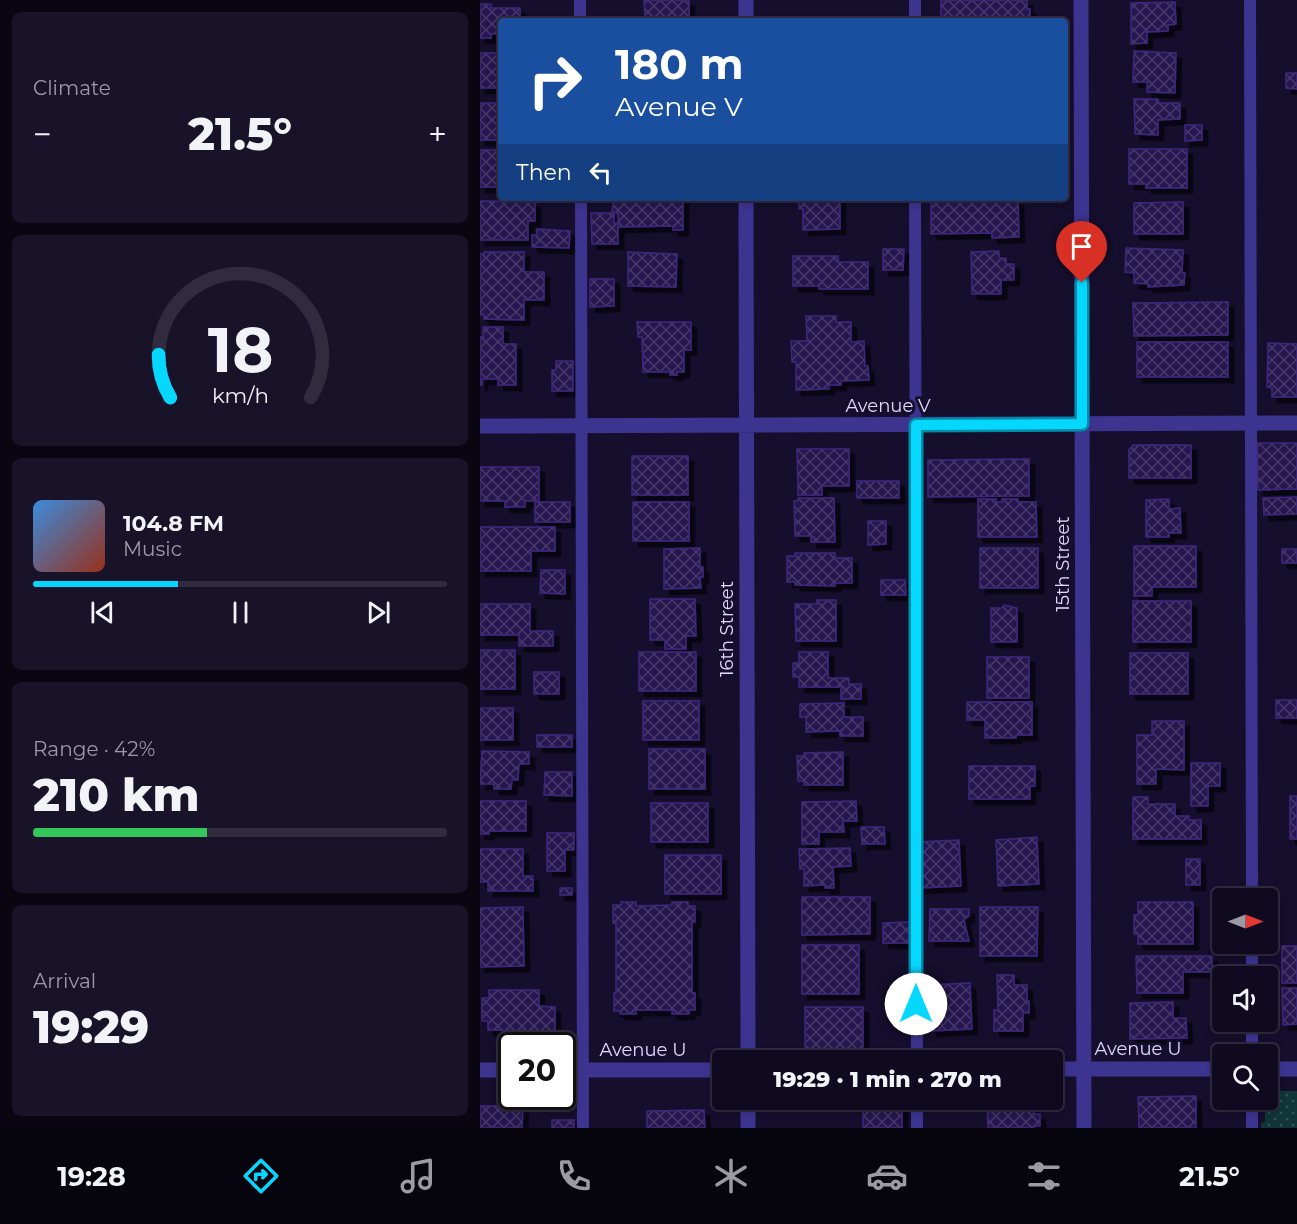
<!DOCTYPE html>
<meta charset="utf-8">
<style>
body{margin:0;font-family:Montserrat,sans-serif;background:#19132a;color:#f1f3f6;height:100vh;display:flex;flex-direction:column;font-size:22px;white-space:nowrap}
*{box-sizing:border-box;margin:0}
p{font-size:20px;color:#9c9aa5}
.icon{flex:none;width:33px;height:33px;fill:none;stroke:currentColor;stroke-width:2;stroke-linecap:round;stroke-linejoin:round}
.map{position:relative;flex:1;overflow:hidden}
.panel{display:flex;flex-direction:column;gap:12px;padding:12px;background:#090612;width:480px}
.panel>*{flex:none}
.top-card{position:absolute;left:18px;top:18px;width:570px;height:183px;border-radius:6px;box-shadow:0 3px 9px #0003,0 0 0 2px #302b3f;background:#1a4fa0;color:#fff;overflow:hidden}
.needle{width:39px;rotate:90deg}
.tools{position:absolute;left:732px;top:888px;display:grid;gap:12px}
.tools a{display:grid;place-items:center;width:66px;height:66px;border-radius:6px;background:#100a21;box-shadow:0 3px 9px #0003,0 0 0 2px #302b3f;font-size:30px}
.speed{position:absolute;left:18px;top:1032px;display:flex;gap:12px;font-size:30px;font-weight:700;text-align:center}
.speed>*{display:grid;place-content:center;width:78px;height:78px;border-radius:50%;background:#100a21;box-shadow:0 3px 9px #0003,0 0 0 2px #302b3f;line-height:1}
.speed .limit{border:3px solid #111;border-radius:9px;background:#fff;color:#111}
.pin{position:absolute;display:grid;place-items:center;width:51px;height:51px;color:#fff;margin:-62px -26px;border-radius:50% 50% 50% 0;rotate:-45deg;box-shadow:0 0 6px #0007}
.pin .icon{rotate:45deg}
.me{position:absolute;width:66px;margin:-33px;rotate:0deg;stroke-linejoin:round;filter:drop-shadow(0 0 4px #0008)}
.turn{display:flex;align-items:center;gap:21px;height:126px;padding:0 18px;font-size:27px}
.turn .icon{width:78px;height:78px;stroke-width:2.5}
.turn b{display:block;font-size:42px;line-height:51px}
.then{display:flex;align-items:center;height:57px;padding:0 18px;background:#0003;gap:12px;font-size:22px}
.big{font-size:45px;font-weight:800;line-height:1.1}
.panel .card{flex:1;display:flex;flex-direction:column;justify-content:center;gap:9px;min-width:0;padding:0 21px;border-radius:9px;background:#19132a}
.panel .dial{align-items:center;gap:0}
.dial svg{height:156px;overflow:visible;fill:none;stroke:#302b3f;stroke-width:7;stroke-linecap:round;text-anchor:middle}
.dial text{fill:#f1f3f6;stroke:none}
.song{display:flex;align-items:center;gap:18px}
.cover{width:72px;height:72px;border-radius:9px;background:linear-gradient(135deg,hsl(210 70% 55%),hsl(10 70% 35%))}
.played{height:6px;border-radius:3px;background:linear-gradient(90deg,#05d7ff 35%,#302b3f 35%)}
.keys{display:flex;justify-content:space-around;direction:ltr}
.heat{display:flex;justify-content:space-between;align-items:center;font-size:33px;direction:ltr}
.charge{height:9px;border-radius:4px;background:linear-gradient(90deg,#34c759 42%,#302b3f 0)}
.trip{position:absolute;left:232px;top:1050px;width:351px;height:60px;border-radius:6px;background:#100a21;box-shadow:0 3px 9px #0003,0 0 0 2px #302b3f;font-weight:800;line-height:60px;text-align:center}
.dock{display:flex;height:96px;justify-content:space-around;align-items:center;background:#06040d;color:#9c9aa5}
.dock .icon{width:42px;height:42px}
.dock .on{color:#05d7ff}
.dock b{font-size:27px;color:#f1f3f6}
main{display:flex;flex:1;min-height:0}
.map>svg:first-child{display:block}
</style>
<main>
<section class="panel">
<div class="card"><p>Climate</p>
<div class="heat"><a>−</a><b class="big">21.5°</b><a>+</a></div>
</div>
<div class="card dial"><svg viewBox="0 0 100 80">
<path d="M14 69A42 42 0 1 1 86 69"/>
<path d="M14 69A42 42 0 0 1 8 47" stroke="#05d7ff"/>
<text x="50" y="56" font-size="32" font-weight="700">18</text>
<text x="50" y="72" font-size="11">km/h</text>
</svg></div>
<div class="card">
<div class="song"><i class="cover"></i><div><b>104.8 FM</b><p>Music</p></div></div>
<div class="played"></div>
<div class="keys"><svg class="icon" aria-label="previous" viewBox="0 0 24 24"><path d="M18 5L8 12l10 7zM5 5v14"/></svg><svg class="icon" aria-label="pause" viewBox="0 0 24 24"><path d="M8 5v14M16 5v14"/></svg><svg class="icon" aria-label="next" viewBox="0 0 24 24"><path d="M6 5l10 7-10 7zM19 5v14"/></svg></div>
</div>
<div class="card"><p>Range · 42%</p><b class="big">210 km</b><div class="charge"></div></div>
<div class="card"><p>Arrival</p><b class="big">19:29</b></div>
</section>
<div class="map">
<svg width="817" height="1128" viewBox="0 0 817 1128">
<defs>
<pattern id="park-dots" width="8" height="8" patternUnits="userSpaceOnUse" patternTransform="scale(1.5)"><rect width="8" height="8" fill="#103637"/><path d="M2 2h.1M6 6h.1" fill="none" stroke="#325255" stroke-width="1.8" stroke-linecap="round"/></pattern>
<pattern id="building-cross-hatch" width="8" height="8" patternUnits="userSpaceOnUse" patternTransform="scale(1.5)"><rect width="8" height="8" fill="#27184f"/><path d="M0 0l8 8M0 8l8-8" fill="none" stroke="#463969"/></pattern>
<filter id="shadow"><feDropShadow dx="5.5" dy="5.5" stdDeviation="0" flood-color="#0009"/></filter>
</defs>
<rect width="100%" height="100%" fill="#150e2c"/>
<!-- park -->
<path fill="url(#park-dots)" d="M788,1091H817V1128H781V1123L785,1122V1100H788Z"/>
<!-- building -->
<path fill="url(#building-cross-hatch)" stroke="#3e287d" stroke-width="1.5" filter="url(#shadow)" d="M164,0H209V18H203V21H165Z
M461,0H547V9H550V21H461Z
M695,2L696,24L688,25V31L667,32V43L651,44V3Z
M0,4H11V8H40V21H21V34H11V38H0Z
M654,51L696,53L695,93L667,92V82H653Z
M0,53H21V88H0Z
M806,73H817V89L806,88Z
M654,99H678L679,103H700V119L678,120V135L655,134Z
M0,103H20L21,140H0Z
M705,125H722V140L705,141Z
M649,149H707V188H666V184H649Z
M0,150H21V187H0Z
M134,198H203V230H193V226L138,227V213L132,212Z
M324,198H360V229L323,230V209H319V202H324Z
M538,200L539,237L512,238V233L451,234V201Z
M0,201L55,202V221H48V240H0Z
M703,202V234H654V203Z
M111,213H134V223H138V244H112Z
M57,229L90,231L89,248L52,247V235H57Z
M646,248L703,250L702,273H705L704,285L668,287V284L654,283V273L645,272Z
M403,249H424L423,270H403Z
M519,251V258H526V264H534V280H521V294H492L491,252Z
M4,252H44V272H64V300H44V320L4,319V315H0V254H4Z
M148,252L197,254L196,287L148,286Z
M313,256H358V262H388V289H339V286H313Z
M110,279H134V306L110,307Z
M748,302V335L654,336L653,303Z
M326,316H356V322H371V342L384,341L385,366H388L389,380L361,381V385H349V389L316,390V362H312L311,341H327Z
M157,322H211V350H204V372H197V375H190V372H163L162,337H158Z
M3,327H23V344H36V385H18V379H2V385H0V337H3Z
M657,342H748V377H657Z
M788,343L817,344V397H792V388L787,387Z
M76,361H93V391H72V370H76Z
M777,443H817V489L778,490Z
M653,445H711V478H649V450Z
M317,449H369V486H342V495H318Z
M152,456H208V495H152Z
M549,459V496L448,497V460Z
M0,467H59V501H45V507H25V501H0Z
M377,481H419V498H377Z
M817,497V514L784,515L783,498Z
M318,498H354L355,542H331V536H315L314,501H318Z
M498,499H516V502H522V499H538V502H556L557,537H498Z
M689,499V509L700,508L701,533H689V537H666V500Z
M55,502H90V522H55Z
M153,502H209V541H153Z
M388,521H406V544L388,545Z
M0,527H75V551H51V571H0Z
M654,546H716V587H672V596H654Z
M220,548V567H223V577H220L221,588L184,589V549Z
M500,548H558V588H500Z
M802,549H817V563H802Z
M315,553H355V558H372V583H355V586L315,585V582H307V556H315Z
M61,570H85V594L60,593Z
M401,580H425L426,595H401Z
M170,599H215L216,636H206V649H185V640H170Z
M337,600H356V641H316L315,604H337Z
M653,601H711V642H653Z
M0,604H50V631H73V646H39V635H0Z
M524,605L537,608V642H511V608H522Z
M0,650H35V689H0Z
M159,652H216V691H159Z
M319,652H348V678H369V684H381V699H361V687H319V677H313V663H319Z
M650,653H708V694H650Z
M507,657H549V698H507Z
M54,672H79V694H54Z
M796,700H817V718H796Z
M163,701H219V740H163Z
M487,702H552V735H536V738H505V720H487Z
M364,703V717H383V736H360V731L326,732V717H320V704Z
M0,708H33V740H0Z
M672,721H704V770L676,769V784H657V735H672Z
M57,735H92V747H57Z
M169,749H225V789H169Z
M2,751L49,752V764H39L38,780H32L31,789H14V784H0Z
M363,752V785H324V781H318L317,756H324V753Z
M711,763H740V786H728V806H711Z
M489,766H555V786H550V799H489Z
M65,772H92V796L64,795Z
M810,796H817V839H810Z
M653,797H668V804H695V816H709V820H721V839H653Z
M0,801H46V831H9V834H0Z
M376,801L377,821H363L364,832H339V844H322V802Z
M171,803H228V842H171Z
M381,827H404L405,844H382Z
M67,833H94V850H85V871H67Z
M557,837L559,884L518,886L516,840Z
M479,840L481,886L440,888L437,842Z
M370,848L371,866L353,867L354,888H345V885L324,886V869H320L319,849Z
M0,849H43V876H53V891H8V882H0Z
M185,855H241V894H185Z
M706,859H720V885H706Z
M80,888H92V895H80Z
M322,897H390V934L322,935Z
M141,902H156V906L192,905V902H208V906H215V922H212V993H215V1010H209V1014H192V1010H156V1014H140V1011H134V993H136V923H133V905H141Z
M658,902H713V944H658V934H654V915H658Z
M43,907L44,966L0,967V908Z
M500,907H558L557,956H500Z
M450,909H489V916L484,920L489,941H449Z
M430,922V943H403V923Z
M322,945H379V994H322Z
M802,946H817V983H802Z
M656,956H732V972H703V993H657Z
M517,975H534V985H547V1001H549V1013H543V1031H514V1010H518Z
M490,983L492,1029L451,1031L449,985Z
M802,988H817V1024L803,1025Z
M9,990H59V1006L75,1007V1031L8,1030V1021H2V998H9Z
M693,1002V1018H706L707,1038L650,1039V1003Z
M325,1007H383V1056H325Z
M716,1096V1128H659L658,1097Z
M383,1102L422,1103V1128H383Z
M507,1104H553L554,1114H560V1126H554V1128H508Z
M0,1106H43L42,1128H0Z
M224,1110L225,1128H167V1111Z
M72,1120H94V1128H72Z"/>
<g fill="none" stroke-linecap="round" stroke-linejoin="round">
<!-- service -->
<path stroke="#3d3490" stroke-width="12" d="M100,0V21
M435,0V21
M770,0L772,898
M101,198L103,1128
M435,198L437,1060
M772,944V976
M772,1022V1054
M437,1100V1128
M772,1100V1128"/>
<!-- minor -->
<path stroke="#3d3490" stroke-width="15" d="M266,0V21
M601,0L604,1128
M266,198L268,1060
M0,426L817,423
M268,1100V1128"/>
<!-- tertiary -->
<path stroke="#3d3490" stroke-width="15" d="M573,1069H742
M788,1069H817
M0,1070H32
M82,1070H243"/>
</g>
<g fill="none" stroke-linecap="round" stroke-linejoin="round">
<!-- route casing -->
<g stroke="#038ca6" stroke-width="15">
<path id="route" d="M436,1004V425L602,424V283"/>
</g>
<!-- route -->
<use href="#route" stroke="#05d7ff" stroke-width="10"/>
</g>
<g text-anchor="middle" stroke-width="6" stroke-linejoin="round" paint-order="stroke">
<!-- street labels -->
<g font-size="18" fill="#e0d9ff" stroke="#150e2c">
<text x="408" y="412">Avenue V</text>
<text transform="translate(583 564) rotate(-90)" y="6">15th Street</text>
<text transform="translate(247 629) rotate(-90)" y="6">16th Street</text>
<text x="658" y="1055">Avenue U</text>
<text x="163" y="1056">Avenue U</text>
</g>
</g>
</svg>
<div class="tools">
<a><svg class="needle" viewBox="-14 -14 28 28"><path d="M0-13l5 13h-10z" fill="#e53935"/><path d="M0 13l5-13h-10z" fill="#9c9aa5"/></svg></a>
<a><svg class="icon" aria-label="sound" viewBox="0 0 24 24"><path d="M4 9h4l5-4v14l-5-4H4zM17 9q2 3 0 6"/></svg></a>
<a><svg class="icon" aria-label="search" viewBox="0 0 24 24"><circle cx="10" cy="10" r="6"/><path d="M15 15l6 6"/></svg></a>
</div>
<div class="speed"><div class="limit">20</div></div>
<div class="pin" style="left:602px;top:283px;background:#d93025"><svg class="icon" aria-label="arrive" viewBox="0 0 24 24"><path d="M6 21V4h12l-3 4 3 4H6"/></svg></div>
<svg class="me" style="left:436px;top:1004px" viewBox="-20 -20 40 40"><circle r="19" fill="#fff"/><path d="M0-13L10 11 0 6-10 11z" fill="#05d7ff"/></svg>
<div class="trip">19:29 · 1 min · 270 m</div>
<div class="top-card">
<div class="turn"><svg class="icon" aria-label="right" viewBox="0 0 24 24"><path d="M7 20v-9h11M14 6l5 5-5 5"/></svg><div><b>180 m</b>Avenue V</div></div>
<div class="then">Then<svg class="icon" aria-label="left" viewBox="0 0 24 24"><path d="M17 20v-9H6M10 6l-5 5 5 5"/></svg></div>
</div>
</div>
</main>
<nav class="dock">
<b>19:28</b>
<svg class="icon on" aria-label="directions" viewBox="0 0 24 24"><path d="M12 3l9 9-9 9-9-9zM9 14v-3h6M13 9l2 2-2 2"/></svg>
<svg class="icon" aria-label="music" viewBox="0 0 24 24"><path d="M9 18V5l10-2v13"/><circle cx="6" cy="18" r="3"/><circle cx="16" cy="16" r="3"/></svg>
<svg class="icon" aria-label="phone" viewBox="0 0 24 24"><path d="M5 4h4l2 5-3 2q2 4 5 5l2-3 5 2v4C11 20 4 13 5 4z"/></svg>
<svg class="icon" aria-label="climate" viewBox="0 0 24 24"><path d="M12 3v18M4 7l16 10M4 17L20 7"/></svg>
<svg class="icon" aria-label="car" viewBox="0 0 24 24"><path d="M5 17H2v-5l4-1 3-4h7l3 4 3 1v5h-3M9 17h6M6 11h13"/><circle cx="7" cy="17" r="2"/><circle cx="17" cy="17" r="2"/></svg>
<svg class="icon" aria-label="filters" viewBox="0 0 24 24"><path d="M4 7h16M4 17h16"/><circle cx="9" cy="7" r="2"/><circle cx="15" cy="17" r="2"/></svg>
<b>21.5°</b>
</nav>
